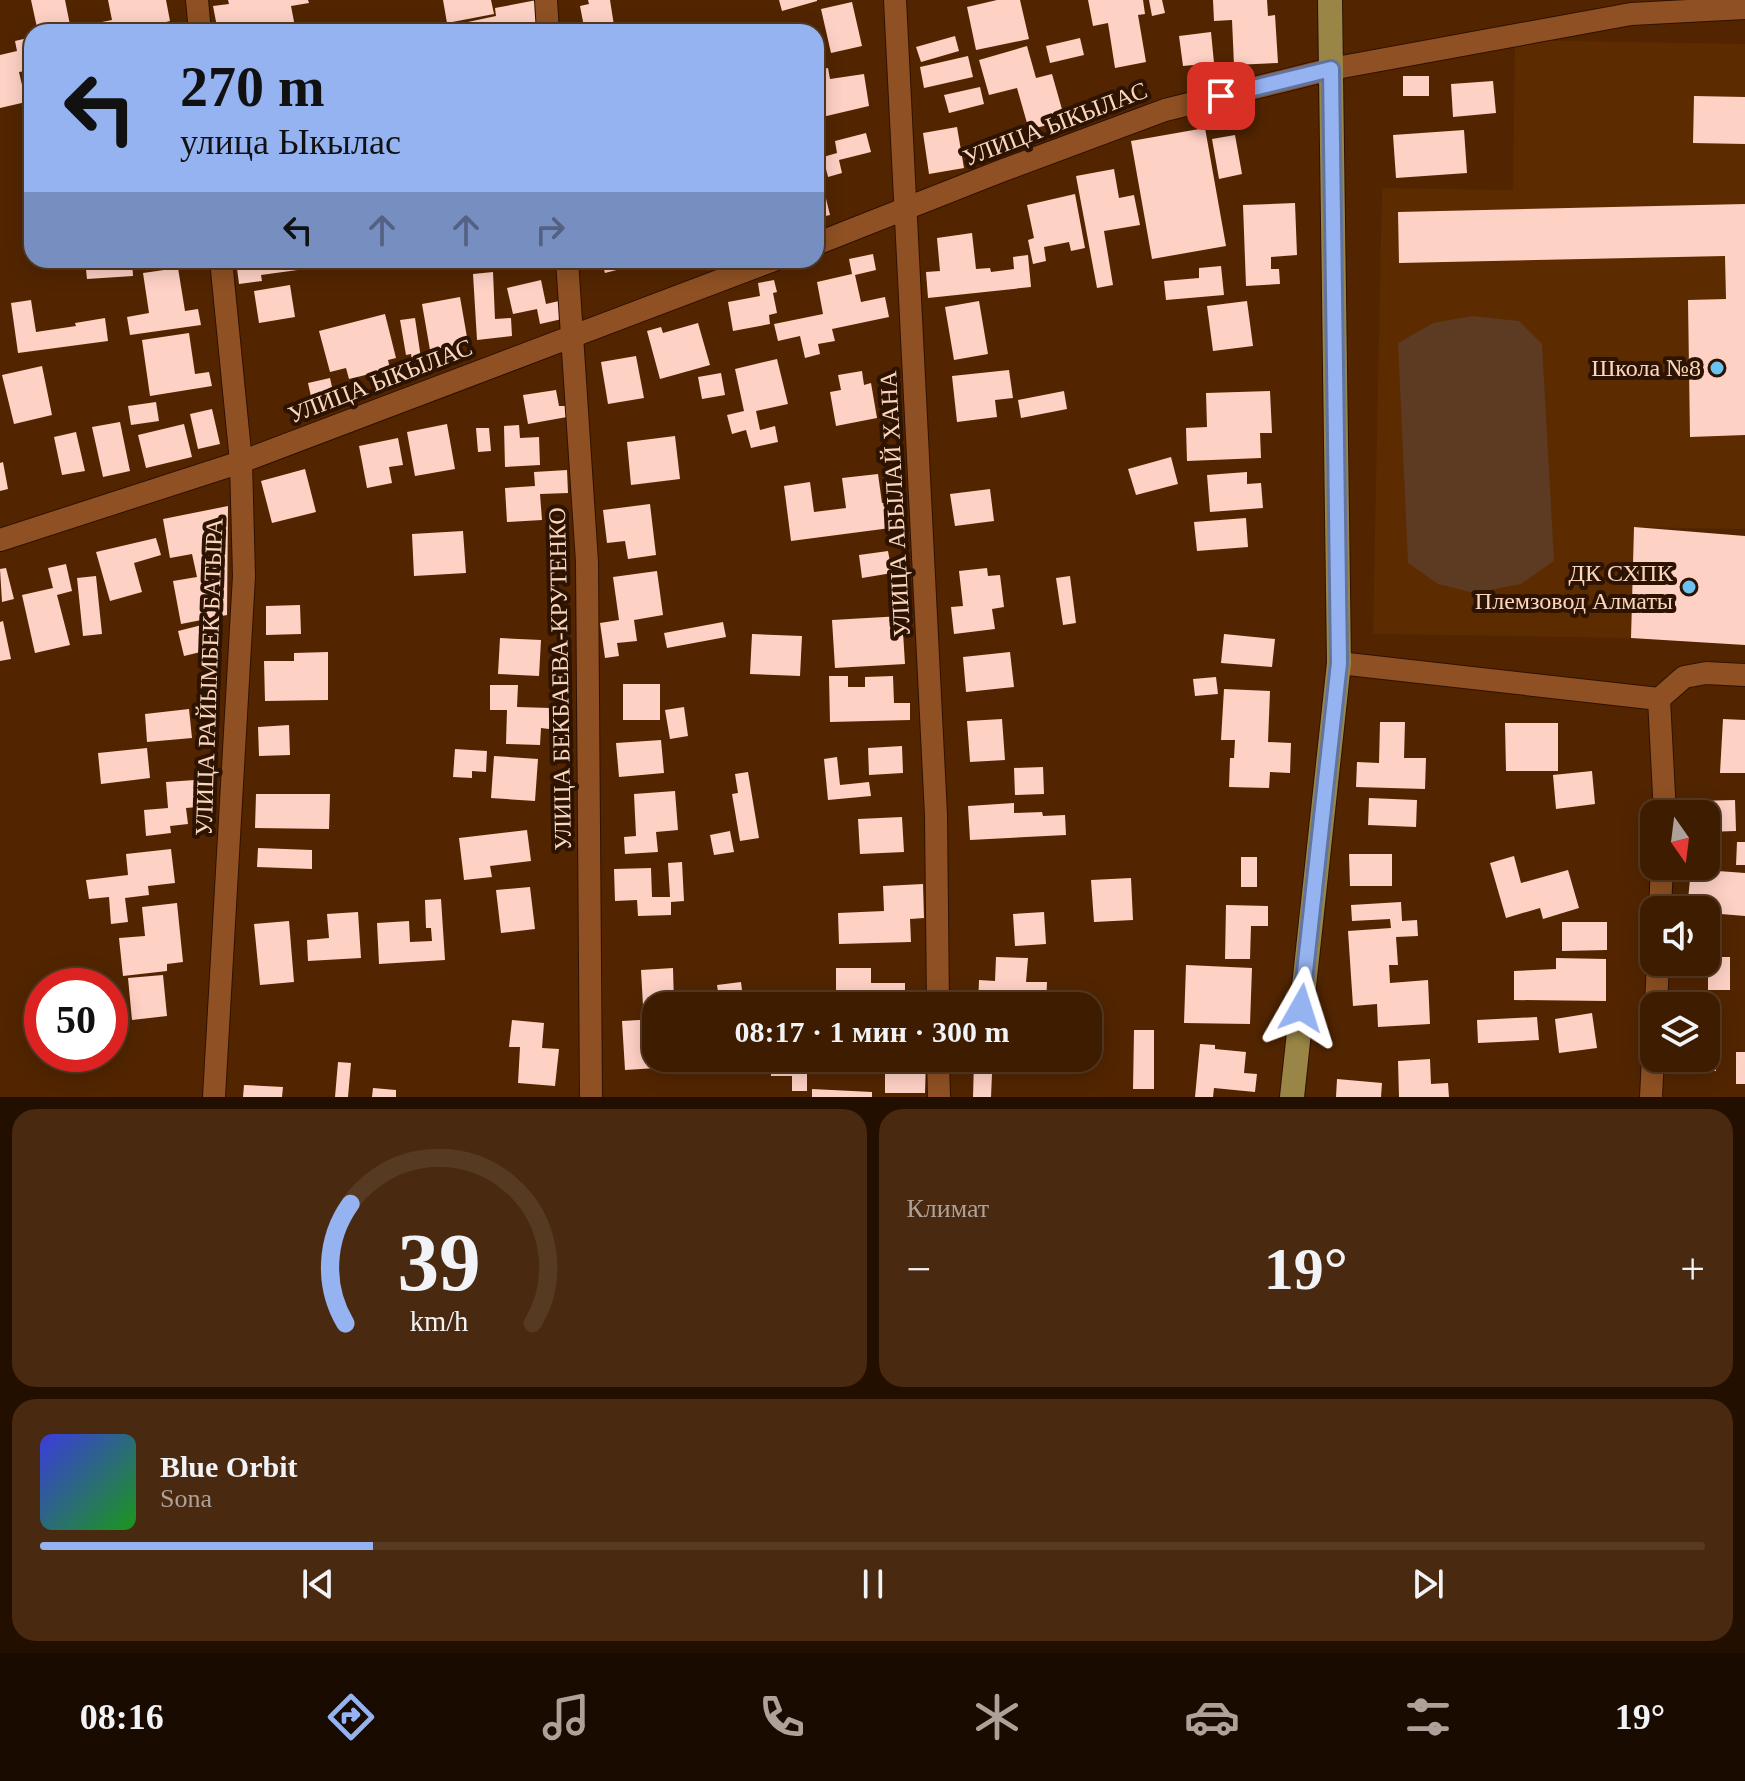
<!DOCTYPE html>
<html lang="ru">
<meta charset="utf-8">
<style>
body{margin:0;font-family:Georgia,serif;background:#49290f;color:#f1f3f6;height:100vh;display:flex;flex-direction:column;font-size:30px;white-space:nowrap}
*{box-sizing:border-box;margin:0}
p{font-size:26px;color:#ada199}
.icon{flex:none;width:44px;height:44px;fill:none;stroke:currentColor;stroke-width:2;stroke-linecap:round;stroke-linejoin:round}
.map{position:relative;height:1097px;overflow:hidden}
.details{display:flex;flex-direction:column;gap:12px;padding:12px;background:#220f00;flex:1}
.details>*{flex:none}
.guide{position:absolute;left:24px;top:24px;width:800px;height:244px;border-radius:24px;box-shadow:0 4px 20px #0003,0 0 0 2px #573a22;background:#95b2f1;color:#111;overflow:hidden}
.needle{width:52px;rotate:166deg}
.controls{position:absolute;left:1640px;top:800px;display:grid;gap:16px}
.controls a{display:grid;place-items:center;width:80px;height:80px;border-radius:16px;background:#3e1c00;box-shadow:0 4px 20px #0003,0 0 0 2px #573a22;font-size:40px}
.speed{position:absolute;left:24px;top:968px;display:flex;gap:16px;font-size:40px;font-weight:700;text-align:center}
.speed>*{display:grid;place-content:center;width:104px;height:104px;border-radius:50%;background:#3e1c00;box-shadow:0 4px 20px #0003,0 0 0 2px #573a22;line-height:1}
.speed .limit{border:12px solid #d22;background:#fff;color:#111}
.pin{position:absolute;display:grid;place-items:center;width:68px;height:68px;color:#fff;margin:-34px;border-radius:16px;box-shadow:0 4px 12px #0006}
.me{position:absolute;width:88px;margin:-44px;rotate:6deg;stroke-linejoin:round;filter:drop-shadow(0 0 6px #0008)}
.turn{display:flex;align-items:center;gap:28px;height:168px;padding:0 24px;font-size:36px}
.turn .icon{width:104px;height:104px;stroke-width:2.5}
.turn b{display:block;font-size:56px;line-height:68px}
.lanes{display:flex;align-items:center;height:76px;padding:0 24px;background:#0003;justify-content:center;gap:40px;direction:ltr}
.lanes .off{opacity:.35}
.big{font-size:60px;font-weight:700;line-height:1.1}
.details .widget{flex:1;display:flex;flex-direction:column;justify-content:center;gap:12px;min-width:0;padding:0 28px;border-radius:24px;background:#49290f}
.details .dial{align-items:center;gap:0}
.dial svg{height:208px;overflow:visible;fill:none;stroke:#573a22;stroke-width:7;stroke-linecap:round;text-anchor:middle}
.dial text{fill:#f1f3f6;stroke:none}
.song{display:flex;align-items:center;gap:24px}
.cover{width:96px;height:96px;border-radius:12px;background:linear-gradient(135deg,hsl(240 70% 55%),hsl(120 70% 35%))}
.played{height:8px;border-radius:4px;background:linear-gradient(90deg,#95b2f1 20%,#573a22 20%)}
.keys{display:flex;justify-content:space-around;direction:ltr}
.heat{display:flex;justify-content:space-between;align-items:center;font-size:44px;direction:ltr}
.details .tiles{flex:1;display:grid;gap:12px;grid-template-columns:1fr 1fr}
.widget:last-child{grid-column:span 2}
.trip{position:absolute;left:642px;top:992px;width:460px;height:80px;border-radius:24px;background:#3e1c00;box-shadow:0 4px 20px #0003,0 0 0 2px #573a22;font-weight:700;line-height:80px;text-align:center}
.tabs{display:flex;height:128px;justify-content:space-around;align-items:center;background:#190b00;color:#ada199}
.tabs .icon{width:56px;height:56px}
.tabs .on{color:#95b2f1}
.tabs b{font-size:36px;color:#f1f3f6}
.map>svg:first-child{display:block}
</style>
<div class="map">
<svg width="1745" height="1097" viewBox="0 0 1745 1097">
<rect width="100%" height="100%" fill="#522500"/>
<!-- built -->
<path fill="#5d2b00" d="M1515,40L1745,44V529L1634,527L1631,638L1373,634L1382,188L1513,190Z"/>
<!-- green -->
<path fill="#5d3a22" d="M1472,316L1519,321L1542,344L1554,561L1521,584L1474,593L1438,584L1408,563L1398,343L1433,323Z"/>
<!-- building -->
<path fill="#fed1c5" d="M31,0H65L71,30L38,32Z
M108,0H166L170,21L162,23L164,32H78L77,27L112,20Z
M228,0H308L309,3L291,6L296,32H218L213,6L229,4Z
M443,0H491L494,14L447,23Z
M537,0L543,32H421L496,16L495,8Z
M588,0H610L615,32H585L580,6L589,4Z
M779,0H817V1L782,11Z
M997,0H1020L1029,39L976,50L967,7Z
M1088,0H1143L1145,14L1138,15L1146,62L1115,68L1108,23L1093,26Z
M1149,0H1162L1165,13L1152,16Z
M1213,0H1267L1268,16L1275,15L1278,63L1234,65L1232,20L1214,21Z
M852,2L862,46L831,53L821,9Z
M1211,32L1214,63L1183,66L1179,36Z
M955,36L959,51L921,62L916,47Z
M32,37V70L19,72L26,102L0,108V55L17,51L15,41Z
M1080,38L1084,55L1050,63L1046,46Z
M1027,46L1036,78L1052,74L1065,120L1029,130L1017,88L989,95L979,60Z
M968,56L973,77L924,88L920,67Z
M828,68L830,79L864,74L869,106L818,118L816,70Z
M1403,76H1429V96H1403Z
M1493,81L1496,113L1453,117L1451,84Z
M980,87L984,104L949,113L944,95Z
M1694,96L1745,97V144L1693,143Z
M957,127L964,168L929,174L923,133Z
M1205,128L1226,246L1152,259L1131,141Z
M1464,130L1467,173L1396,178L1393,135Z
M866,133L871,152L839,160L842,173L828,177L823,157L837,153L835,141Z
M1235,135L1242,174L1219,179L1212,139Z
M1114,169L1119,198L1134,195L1140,225L1104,231L1113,285L1097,288L1076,176Z
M821,178L830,215L816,218V180Z
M1075,194L1085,248L1071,251L1069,242L1044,247L1046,261L1033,264L1028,240L1034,238L1027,205Z
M1295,203L1297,255L1271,257V269H1279L1280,284L1246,286L1243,205Z
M1745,204V435L1690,437L1688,300L1726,299L1725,256L1399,263L1398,212Z
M972,233L976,269L990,268L991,272L1014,269L1013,257L1028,255L1031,287L928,298L926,272L940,271L937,238Z
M873,254L876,270L855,275L861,302L885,297L889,317L832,329L835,341L818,344L820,354L805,358L800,336L778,341L774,324L823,314L817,282L852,274L849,259Z
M85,260H132L133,276L87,279Z
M236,260H304L305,269L261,275L262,281L239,284Z
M601,260H635L636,265L605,273Z
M1221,266L1224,295L1166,300L1164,281L1199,278V268Z
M178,268L185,311L198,309L201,325L130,335L127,317L149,313L143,273Z
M493,272L495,319L511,318L512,336L477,340L473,274Z
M541,280L546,304L559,301L562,319L540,324L537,309L513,314L507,288Z
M774,280L777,292L773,293L777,313L769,315L770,324L733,331L728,302L760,296L758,283Z
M290,285L295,317L259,323L254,291Z
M460,297L468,343L430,350L422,304Z
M31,300L36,332L76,326L75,323L105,318L108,341L18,353L11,303Z
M979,301L988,354L954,360L945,307Z
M1247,301L1253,346L1213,351L1207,306Z
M385,314L396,358L388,360L390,369L349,379L346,368L330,372L319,331Z
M415,318L422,365L413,367L411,354L406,355L400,320Z
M698,323L710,365L660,379L647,331L661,327L663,333Z
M189,333L195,374L209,372L212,386L150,396L142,340Z
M636,356L644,398L608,404L601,362Z
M777,359L788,404L756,411L760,430L775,426L778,442L751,448L746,430L732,434L727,415L744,411L735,369Z
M42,366L52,415L14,424L2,375Z
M1009,370L1013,398L995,400L997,417L957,422L952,376Z
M862,371L864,385L871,383L877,418L836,426L830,392L841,390L838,375Z
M721,373L725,395L702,399L698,377Z
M330,378L336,405L314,410L308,383Z
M556,390L559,406H565L567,417L528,424L523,395Z
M1064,391L1067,409L1021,418L1018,400Z
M1270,391L1272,433H1260L1261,458L1187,461L1186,428L1207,427L1206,393Z
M156,402L159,421L131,425L128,406Z
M212,409L220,444L198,449L190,414Z
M120,422L130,471L103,477L92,427Z
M184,424L192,457L146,468L138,435Z
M447,424L455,469L415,476L407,432Z
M519,425L520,438L539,437L540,465L505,467L504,426Z
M476,428H489L491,451L478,452Z
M76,432L85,471L62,475L54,437Z
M675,436L680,479L631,485L627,442Z
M398,438L403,465L389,467L392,483L367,488L359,446Z
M1171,457L1178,484L1136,495L1128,469Z
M3,462L8,489L0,491V463Z
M305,469L316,512L272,523L261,481Z
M567,470L568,493L540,494L542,520L507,522L505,488L535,486L534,472Z
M1247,472V484L1261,483L1263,508L1210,512L1207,475Z
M878,474L882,503L895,501L898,527L791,541L784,486L810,482L814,512L846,508L842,478Z
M990,489L994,521L955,526L950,494Z
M650,504L656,555L628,559L625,541L607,543L603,510Z
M228,506L227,615L181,624L173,581L197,577L192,554L170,558L163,519Z
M1246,518L1248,547L1197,551L1194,522Z
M1634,527L1745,536V645L1631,638Z
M463,531L466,573L414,576L412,534Z
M156,538L161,555L134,563L142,592L110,601L96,552Z
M888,551L892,573L862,578L859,555Z
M66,564L72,591L57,595L70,645L35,653L22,595L53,588L48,568Z
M6,568L14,599L2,602L0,569Z
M987,568L988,576L1000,575L1004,607L992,609L995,629L954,634L951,607L963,606L959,571Z
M657,571L663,615L634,620L637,641L617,643L619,656L605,658L600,623L619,620L613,577Z
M96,576L102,634L83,636L77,578Z
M1070,576L1076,623L1063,625L1056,578Z
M300,605L301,634L266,635V606Z
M902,616L905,664L835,668L832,620Z
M3,621L11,659L0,661V622Z
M723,622L726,637L667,648L664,633Z
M206,624L213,649L184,656L178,631Z
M752,634L802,636L800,676L750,674Z
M1224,634L1275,639L1272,667L1221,663Z
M500,638L541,640L539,676L498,674Z
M328,652V700L265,701L264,661H294V653Z
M1010,652L1014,687L966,692L963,657Z
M829,676H848V687H865V677L893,676L894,703H910V720L830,722Z
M1216,677L1218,694L1195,696L1193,679Z
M623,684H660V720H623Z
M490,685H518L517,707L550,708L549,729L541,728L540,745L506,744L507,710H490Z
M1224,689L1270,691L1268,742L1291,743L1290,773L1270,772L1269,788L1229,787L1230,758H1234L1235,740H1221Z
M684,707L688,736L670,739L665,710Z
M189,709L192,738L147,742L145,714Z
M1002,719L1005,760L970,762L967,721Z
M1723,719L1745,720V773H1720Z
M1380,722H1405L1404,758H1426L1425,789L1356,787L1357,762L1379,763Z
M1505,723H1558V771H1506Z
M289,725L290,755L259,756L258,727Z
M661,740L664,773L619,777L616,743Z
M902,746L903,773L869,775L868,748Z
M147,748L150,778L101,784L98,753Z
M455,749L487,751L486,772L472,771V778L453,777Z
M494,756L538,759L535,801L491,798Z
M837,757L840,785L869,782L871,796L828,800L824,759Z
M1043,767L1044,794L1015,795L1014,768Z
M1592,771L1595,804L1556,809L1553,775Z
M748,772L759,838L740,841L732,794L738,793L735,774Z
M195,780L198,807L186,808L188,824L170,826L171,833L146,836L144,810L168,808L166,782Z
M675,791L678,830L656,832L658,852L625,854L624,837L636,836L634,794Z
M256,794H330L329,829L255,828Z
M1369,798L1417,800L1416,827L1368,825Z
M1735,800L1736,831L1706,832V814H1697V801Z
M1014,803V813L1042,812L1043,816L1065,815L1066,835L970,840L968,806Z
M902,817L904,852L860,854L858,819Z
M527,830L531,861L490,866L492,877L464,880L459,838Z
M730,831L734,852L714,855L710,835Z
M1737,842H1745V865H1736Z
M258,848L312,850V869L257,867Z
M171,849L175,883L148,886L149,895L125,898L128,922L111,924L109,897L89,899L86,880L128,875L126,854Z
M1349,854H1392V886H1350Z
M1514,856L1521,883L1568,870L1579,908L1543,919L1540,908L1506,918L1490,863Z
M1241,857H1257V887H1241Z
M682,862L684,901L671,902V915L638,916L637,900L615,901L614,869L651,868L652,897H670L668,863Z
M1691,869L1745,873V916L1721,914L1720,925L1706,924V910H1687Z
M1131,878L1133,920L1094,922L1091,880Z
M923,884L924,918L910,919L911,942L839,944L838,913L884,911L883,886Z
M530,887L535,929L501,933L496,890Z
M441,899L445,960L379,964L377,923L409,921L410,942L432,941L431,928H426L425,900Z
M1401,902L1402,921L1417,920L1418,936L1396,937L1398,965H1389L1390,983L1428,980L1430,1024L1378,1027L1377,1004L1353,1006L1348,931L1391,928L1390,919L1352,921L1351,905Z
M177,903L183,962L167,964V971L123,976L119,938L145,936L142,907Z
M1226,905L1268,906V926H1251L1250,959H1225Z
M358,912L361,958L308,961L307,940L329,938L327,914Z
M1044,912L1046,944L1015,946L1013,914Z
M289,921L294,982L260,985L254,924Z
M1562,922H1607V950L1562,951Z
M996,957L1028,958L1026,982H1047L1046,1006H978L979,980L995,981Z
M1708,957H1730V990H1708Z
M1556,958L1606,959V1001L1514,1000V971L1556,969Z
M1186,965L1252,968L1250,1024L1184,1023Z
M673,968L674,1004L643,1006L641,970Z
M836,968H871V983H905V1006H836Z
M163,975L167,1016L132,1020L128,978Z
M741,982L744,1006H720L717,985Z
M1592,1013L1597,1048L1559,1053L1555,1019Z
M1537,1017L1539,1040L1478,1043L1477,1020Z
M656,1019V1058H688L689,1066L625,1070L622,1021Z
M512,1020L544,1023L542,1048L559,1049L555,1086L518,1083L520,1047H509Z
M1706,1028H1716V1071H1688V1058H1706Z
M1134,1030H1154V1089H1133Z
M1200,1044L1215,1045V1049L1246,1052L1244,1073L1257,1074L1255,1092L1214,1088L1213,1097H1195Z
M1736,1052H1745V1084H1736Z
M885,1058H926L925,1093H885Z
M956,1058H1000V1074H992L991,1097H973L974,1061H956Z
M1430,1059L1431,1084L1448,1083L1449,1097H1399L1398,1061Z
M338,1062L351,1063L348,1097H335Z
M771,1063H807V1091H792V1076H771Z
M1337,1079L1382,1083L1381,1097H1336Z
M244,1085L283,1087L282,1097H243Z
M373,1088L396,1090V1097H372Z
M812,1089L872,1092V1097H812Z"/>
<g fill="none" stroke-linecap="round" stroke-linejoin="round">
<!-- minor casing -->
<g stroke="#301100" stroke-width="24">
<path id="minor" d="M197,0L200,32
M546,0L548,32
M895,0L936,815L938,1006
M816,244L1001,171L1165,110L1331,69L1631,14L1745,8
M567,260L587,562L591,1097
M0,540L241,462L774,260
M1339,663L1659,699L1684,677L1706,673L1745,675
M1659,699L1665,814
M1660,910L1662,866
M1656,1006L1658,962
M938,1058L939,1097
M214,1097L244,576L241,462L221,260
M1651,1097L1654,1037"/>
</g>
<!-- major casing -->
<g stroke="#301100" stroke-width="26">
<path id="major" d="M1292,1097L1339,663L1330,0"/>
</g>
<!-- minor -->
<use href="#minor" stroke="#8f5123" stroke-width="22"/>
<!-- major -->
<use href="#major" stroke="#998646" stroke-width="24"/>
</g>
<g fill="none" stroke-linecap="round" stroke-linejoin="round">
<!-- route casing -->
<g stroke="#61749d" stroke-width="20">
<path id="route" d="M1221,96L1331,69L1339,663L1301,1008"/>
</g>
<!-- route -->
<use href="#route" stroke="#95b2f1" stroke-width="14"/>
</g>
<!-- markers -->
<g fill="#6cc3f2" stroke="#2d1302" stroke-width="3">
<circle cx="1717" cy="368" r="8"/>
<circle cx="1689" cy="587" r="8"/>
</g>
<g text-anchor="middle" stroke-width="8" stroke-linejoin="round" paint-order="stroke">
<!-- street labels -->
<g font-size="24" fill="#fbd7c0" stroke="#2d1302">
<text transform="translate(1055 124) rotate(-21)" y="8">УЛИЦА ЫКЫЛАС</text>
<text transform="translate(380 381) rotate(-21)" y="8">УЛИЦА ЫКЫЛАС</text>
<text transform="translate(895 504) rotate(-93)" y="8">УЛИЦА АБЫЛАЙ ХАНА</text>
<text transform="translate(209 677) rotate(-88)" y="8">УЛИЦА РАЙЫМБЕК БАТЫРА</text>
<text transform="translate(560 679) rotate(-91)" y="8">УЛИЦА БЕКБАЕВА-КРУТЕНКО</text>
</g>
<!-- poi labels -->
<g font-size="24" fill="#fbd7c0" stroke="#2d1302" text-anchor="end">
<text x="1701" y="376">Школа №8</text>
<text x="1673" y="581">ДК СХПК<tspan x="1673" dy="28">Племзовод Алматы</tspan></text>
</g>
</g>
</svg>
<div class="controls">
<a><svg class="needle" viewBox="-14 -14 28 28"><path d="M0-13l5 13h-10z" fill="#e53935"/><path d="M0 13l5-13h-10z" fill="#ada199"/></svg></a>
<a><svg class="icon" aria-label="sound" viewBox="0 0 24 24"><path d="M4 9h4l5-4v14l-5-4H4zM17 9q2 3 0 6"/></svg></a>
<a><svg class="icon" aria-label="layers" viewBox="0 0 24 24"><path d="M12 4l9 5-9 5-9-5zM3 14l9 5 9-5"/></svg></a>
</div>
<div class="speed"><div class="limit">50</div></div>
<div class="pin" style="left:1221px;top:96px;background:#d93025"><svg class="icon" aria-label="arrive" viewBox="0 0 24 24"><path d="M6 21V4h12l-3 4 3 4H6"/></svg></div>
<svg class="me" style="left:1301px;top:1008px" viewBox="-20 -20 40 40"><path d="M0-17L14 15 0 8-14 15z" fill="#95b2f1" stroke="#fff" stroke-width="4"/></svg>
<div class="trip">08:17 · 1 мин · 300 m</div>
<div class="guide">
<div class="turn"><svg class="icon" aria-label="left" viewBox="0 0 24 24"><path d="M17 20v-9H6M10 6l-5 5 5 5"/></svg><div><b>270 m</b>улица Ыкылас</div></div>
<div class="lanes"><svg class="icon" aria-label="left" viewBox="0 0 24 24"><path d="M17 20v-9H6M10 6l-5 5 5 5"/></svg><svg class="icon off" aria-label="ahead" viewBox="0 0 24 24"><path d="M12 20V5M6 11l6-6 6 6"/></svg><svg class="icon off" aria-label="ahead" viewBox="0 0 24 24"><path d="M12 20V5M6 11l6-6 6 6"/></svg><svg class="icon off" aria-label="right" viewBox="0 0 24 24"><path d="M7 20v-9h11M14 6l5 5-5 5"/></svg></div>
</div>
</div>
<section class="details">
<div class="tiles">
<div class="widget dial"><svg viewBox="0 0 100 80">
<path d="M14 69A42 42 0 1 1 86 69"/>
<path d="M14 69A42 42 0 0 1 16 23" stroke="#95b2f1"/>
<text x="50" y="56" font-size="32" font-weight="700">39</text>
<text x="50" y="72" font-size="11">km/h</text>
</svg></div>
<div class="widget"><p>Климат</p>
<div class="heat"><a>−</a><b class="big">19°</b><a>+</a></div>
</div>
<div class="widget">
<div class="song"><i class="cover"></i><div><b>Blue Orbit</b><p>Sona</p></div></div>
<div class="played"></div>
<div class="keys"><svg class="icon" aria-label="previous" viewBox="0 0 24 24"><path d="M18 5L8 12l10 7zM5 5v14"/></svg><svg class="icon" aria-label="pause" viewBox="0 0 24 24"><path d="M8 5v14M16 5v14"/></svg><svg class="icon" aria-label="next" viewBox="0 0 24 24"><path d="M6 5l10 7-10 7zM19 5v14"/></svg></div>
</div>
</div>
</section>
<nav class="tabs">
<b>08:16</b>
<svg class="icon on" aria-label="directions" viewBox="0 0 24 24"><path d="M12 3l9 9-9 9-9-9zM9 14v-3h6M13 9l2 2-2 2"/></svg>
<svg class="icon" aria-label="music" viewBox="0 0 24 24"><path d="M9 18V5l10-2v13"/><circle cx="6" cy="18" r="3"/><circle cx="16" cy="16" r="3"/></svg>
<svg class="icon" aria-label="phone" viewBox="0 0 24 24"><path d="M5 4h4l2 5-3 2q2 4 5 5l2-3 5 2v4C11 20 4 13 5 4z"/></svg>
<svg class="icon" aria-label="climate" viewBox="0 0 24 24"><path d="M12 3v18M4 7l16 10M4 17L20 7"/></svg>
<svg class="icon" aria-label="car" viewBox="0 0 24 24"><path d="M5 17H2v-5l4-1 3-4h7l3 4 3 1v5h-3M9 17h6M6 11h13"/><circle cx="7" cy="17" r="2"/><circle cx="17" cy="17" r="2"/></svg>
<svg class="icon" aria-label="filters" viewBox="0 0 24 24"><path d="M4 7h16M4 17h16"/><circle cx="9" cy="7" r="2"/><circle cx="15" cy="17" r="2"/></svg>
<b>19°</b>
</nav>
